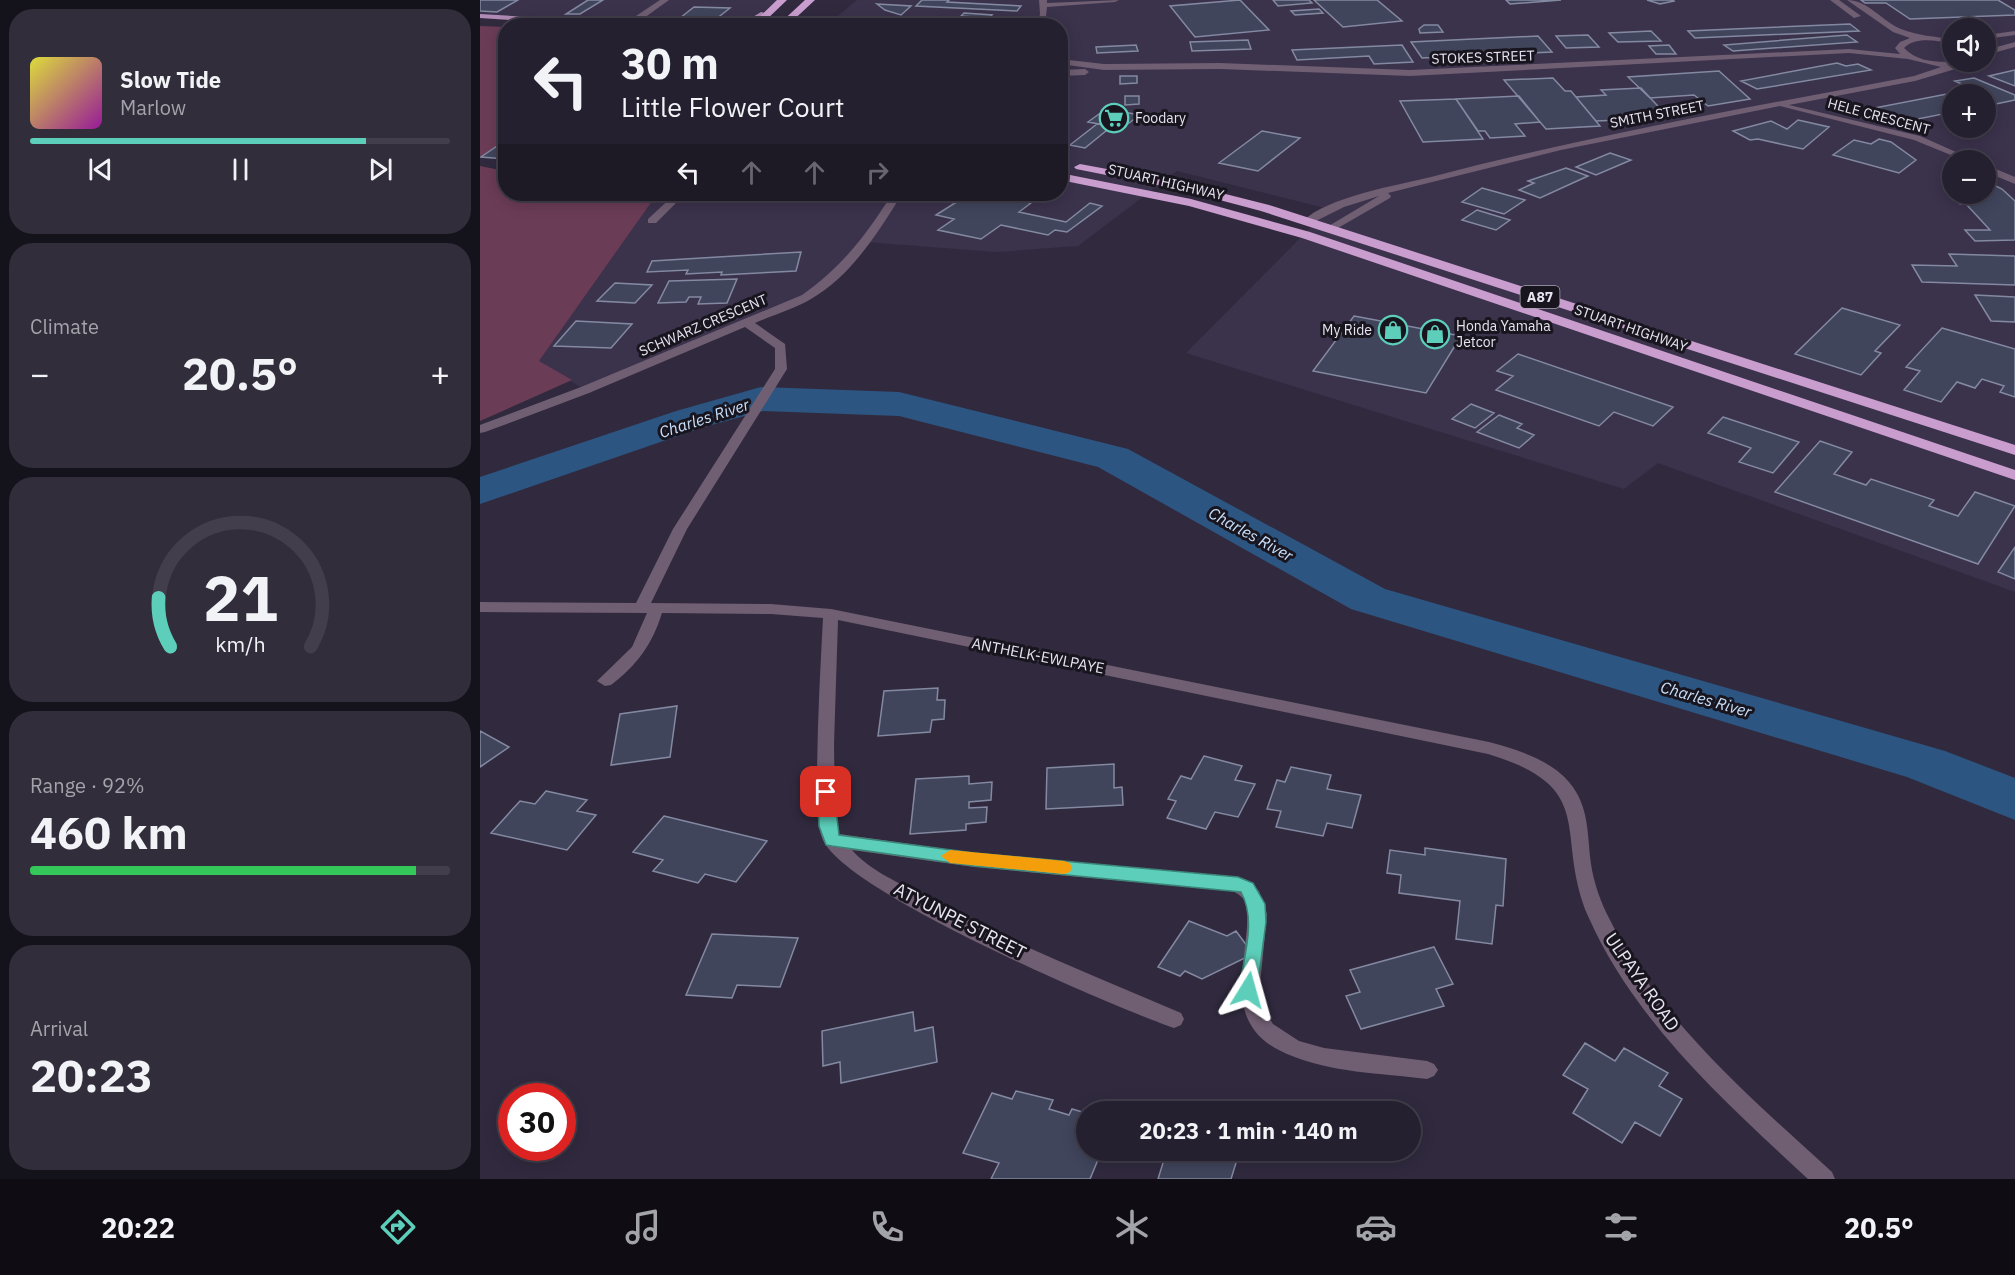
<!DOCTYPE html>
<meta charset="utf-8">
<style>
body{margin:0;font-family:"IBM Plex Sans",sans-serif;background:#312d3b;color:#f1f3f6;height:100vh;display:flex;flex-direction:column;font-size:22px;white-space:nowrap}
*{box-sizing:border-box;margin:0}
p{font-size:20px;color:#a3a3aa}
.icon{flex:none;width:33px;height:33px;fill:none;stroke:currentColor;stroke-width:2;stroke-linecap:round;stroke-linejoin:round}
.map{position:relative;flex:1;overflow:hidden}
.details{display:flex;flex-direction:column;gap:9px;padding:9px;background:#14121a;width:480px}
.details>*{flex:none}
.top-card{position:absolute;left:18px;top:18px;width:570px;height:183px;border-radius:24px;box-shadow:0 3px 15px #0003,0 0 0 2px #423e4b;background:#25202f;color:#f1f3f6;overflow:hidden}
.fabs{position:absolute;left:1462px;top:18px;display:grid;gap:12px}
.fabs a{display:grid;place-items:center;width:54px;height:54px;border-radius:50%;background:#25202f;box-shadow:0 3px 15px #0003,0 0 0 2px #423e4b;font-size:30px}
.speed{position:absolute;left:18px;top:1083px;display:flex;gap:12px;font-size:30px;font-weight:700;text-align:center}
.speed>*{display:grid;place-content:center;width:78px;height:78px;border-radius:50%;background:#25202f;box-shadow:0 3px 15px #0003,0 0 0 2px #423e4b;line-height:1}
.speed .limit{border:9px solid #d22;background:#fff;color:#111}
.pin{position:absolute;display:grid;place-items:center;width:51px;height:51px;color:#fff;margin:-26px;border-radius:12px;box-shadow:0 3px 9px #0006}
.me{position:absolute;width:66px;margin:-33px;rotate:8deg;stroke-linejoin:round;filter:drop-shadow(0 0 4px #0008)}
.turn{display:flex;align-items:center;gap:21px;height:126px;padding:0 24px;font-size:27px}
.turn .icon{width:78px;height:78px;stroke-width:2.5}
.turn b{display:block;font-size:42px;line-height:51px}
.lanes{display:flex;align-items:center;height:57px;padding:0 24px;background:#0003;justify-content:center;gap:30px;direction:ltr}
.lanes .off{opacity:.35}
.big{font-size:45px;font-weight:800;line-height:1.1}
.details .tile{flex:1;display:flex;flex-direction:column;justify-content:center;gap:9px;min-width:0;padding:0 21px;border-radius:24px;background:#312d3b}
.details .dial{align-items:center;gap:0}
.dial svg{height:156px;overflow:visible;fill:none;stroke:#423e4b;stroke-width:7;stroke-linecap:round;text-anchor:middle}
.dial text{fill:#f1f3f6;stroke:none}
.song{display:flex;align-items:center;gap:18px}
.cover{width:72px;height:72px;border-radius:9px;background:linear-gradient(135deg,hsl(60 70% 55%),hsl(300 70% 35%))}
.played{height:6px;border-radius:3px;background:linear-gradient(90deg,#5cceba 80%,#423e4b 80%)}
.keys{display:flex;justify-content:space-around;direction:ltr}
.heat{display:flex;justify-content:space-between;align-items:center;font-size:33px;direction:ltr}
.charge{height:9px;border-radius:4px;background:linear-gradient(90deg,#34c759 92%,#423e4b 0)}
.trip{position:absolute;left:596px;top:1101px;width:345px;height:60px;border-radius:30px;background:#25202f;box-shadow:0 3px 15px #0003,0 0 0 2px #423e4b;font-weight:800;line-height:60px;text-align:center}
.tab-bar{display:flex;height:96px;justify-content:space-around;align-items:center;background:#0f0d13;color:#a3a3aa}
.tab-bar .icon{width:42px;height:42px}
.tab-bar .active{color:#5cceba}
.tab-bar b{font-size:27px;color:#f1f3f6}
main{display:flex;flex:1;min-height:0}
.map>svg:first-child{display:block}
</style>
<main>
<section class="details">
<div class="tile">
<div class="song"><i class="cover"></i><div><b>Slow Tide</b><p>Marlow</p></div></div>
<div class="played"></div>
<div class="keys"><svg class="icon" aria-label="previous" viewBox="0 0 24 24"><path d="M18 5L8 12l10 7zM5 5v14"/></svg><svg class="icon" aria-label="pause" viewBox="0 0 24 24"><path d="M8 5v14M16 5v14"/></svg><svg class="icon" aria-label="next" viewBox="0 0 24 24"><path d="M6 5l10 7-10 7zM19 5v14"/></svg></div>
</div>
<div class="tile"><p>Climate</p>
<div class="heat"><a>−</a><b class="big">20.5°</b><a>+</a></div>
</div>
<div class="tile dial"><svg viewBox="0 0 100 80">
<path d="M14 69A42 42 0 1 1 86 69"/>
<path d="M14 69A42 42 0 0 1 8 44" stroke="#5cceba"/>
<text x="50" y="56" font-size="32" font-weight="700">21</text>
<text x="50" y="72" font-size="11">km/h</text>
</svg></div>
<div class="tile"><p>Range · 92%</p><b class="big">460 km</b><div class="charge"></div></div>
<div class="tile"><p>Arrival</p><b class="big">20:23</b></div>
</section>
<div class="map">
<svg width="1535" height="1179" viewBox="0 0 1535 1179">
<rect width="100%" height="100%" fill="#312a3f"/>
<!-- built -->
<path fill="#3b324c" fill-rule="evenodd" d="M0,0H302L284,14L259,26H161L0,16Z
M377,0H1535V592L1178,463L1144,489L706,353L849,209L697,171L598,246L516,252L386,242L346,285L105,390L59,361L175,197L155,194H580V26L347,25ZM1473,28H1506V62H1473ZM1473,94H1506V128H1473ZM1473,160H1506V194H1473Z"/>
<!-- green -->
<path fill="#6b3c56" d="M0,26L26,27L25,141L0,157Z
M0,166L25,171L26,194H155L175,197L59,361L92,380L0,421Z"/>
<g fill="none" stroke-linecap="round" stroke-linejoin="round">
<!-- river -->
<path fill="#2c5581" fill-rule="evenodd" d="M281,387L419,392L648,449L905,589L1465,751L1535,778V820L1427,777L871,609L618,467L419,416L283,411L224,427L0,504V477L196,411Z"/>
</g>
<!-- building -->
<path fill="#40455c" stroke="#8489a2" stroke-width="1.5" d="M0,0H38L17,12L0,11Z
M108,0H123L100,14H86Z
M442,0H469L467,2L541,6L537,11L436,6Z
M760,0L789,30L715,37L690,6Z
M793,0H829L832,3L798,6Z
M834,0H897L922,21L863,27Z
M1026,0H1081L1030,4Z
M1167,0H1193L1194,1L1180,4Z
M1381,0H1518L1535,10V15L1430,19L1406,3H1385Z
M397,4L431,6L421,15L405,10Z
M214,7L250,8L236,19L200,18Z
M839,9L843,13L815,15L811,11Z
M484,13L512,15L509,18L481,16Z
M1370,24L1379,31L1215,38L1208,31Z
M944,25H958L963,32L940,33L939,29Z
M1171,31L1181,41L1138,42L1129,33Z
M1108,35L1119,47L1086,48L1076,36Z
M1367,35L1377,42L1253,51L1244,45Z
M1058,36L1072,52L942,58L931,42Z
M768,40L771,49L712,51L710,42Z
M656,45L658,51L617,53L616,47Z
M922,45L933,62L894,64L889,56L817,60L812,50Z
M1189,45L1196,54H1176L1169,46Z
M1357,63L1366,66L1378,64L1391,70L1277,89L1261,81Z
M1535,70V86L1509,76Z
M1239,71L1270,99L1228,106L1214,95L1170,98L1148,77Z
M640,76H657V83L640,84Z
M1073,78L1085,91H1091L1120,126L1066,129L1024,80Z
M1494,78L1535,95V100L1506,106V94H1473V112L1413,124L1384,110L1493,89L1475,81Z
M1161,88L1189,118L1116,121L1096,97L1126,95L1121,90Z
M645,96H659V104L645,105Z
M1039,96L1060,122L1035,124L1045,136L1010,138L1005,131H998L976,99Z
M976,99L1003,139L943,142L920,101Z
M626,109L660,115L642,128L608,122Z
M1318,120L1349,127L1323,149L1278,139L1270,140L1253,131L1291,121L1307,129Z
M617,124L632,126L605,148L590,145Z
M782,131L820,138L778,171L739,163Z
M1399,139L1411,142L1436,160L1419,173L1353,155L1374,140L1391,144Z
M23,142L26,143V159L1,157Z
M1130,153L1151,160L1116,175L1096,167Z
M1086,168L1108,176L1060,198L1039,190L1054,183L1048,181Z
M1506,181L1522,189L1535,201V240L1495,241L1485,230H1510L1486,204H1480L1471,194H1506Z
M1002,188L1045,200L1024,214L982,202Z
M255,194H279L274,198L252,196Z
M463,194H480L521,202L527,198L551,203L539,212L586,222L610,203L622,206L587,232L575,230L568,235L521,225L501,239L458,230L474,219L456,215L475,203L455,199Z
M997,210L1030,220L1016,230L982,220Z
M321,252L316,271L241,275L242,272L206,274L208,270L167,272L172,261Z
M1469,254L1535,256V285L1442,282L1432,265L1477,266Z
M257,279L247,303L218,304L221,297H209L206,302L178,303L189,281Z
M135,283L172,285L155,303L117,301Z
M1495,295L1535,297V322L1511,321Z
M1362,308L1420,325L1395,351L1401,353L1381,375L1315,354Z
M874,316L981,336L946,393L833,371Z
M96,321L152,324L131,348L74,346Z
M1462,328L1535,349V397L1520,392L1524,386L1502,379L1495,388L1477,382L1461,402L1424,390L1440,371L1426,367Z
M1038,354L1193,407L1173,426L1134,412L1119,426L1016,390L1033,376L1017,371Z
M991,404L1014,413L995,428L972,419Z
M1019,415L1042,424L1037,428L1054,435L1039,448L997,432Z
M1243,417L1319,442L1293,473L1259,462L1271,448L1228,433Z
M1340,441L1372,452L1354,474L1386,485L1391,479L1454,500L1449,506L1478,516L1495,492L1535,506L1498,564L1295,492Z
M1535,547V579L1518,572Z
M458,688L457,700H465L464,719L452,720L450,732L398,736L404,691Z
M197,706L190,757L131,765L140,714Z
M0,731L29,747L0,767Z
M724,756L762,766L755,780L775,784L758,817L735,812L726,829L687,818L696,801L688,799L701,776L711,779Z
M634,764V788L642,787L643,805L566,809L567,768Z
M811,767L851,775L847,789L881,795L872,828L847,823L843,836L796,827L801,811L787,809L797,780L805,782Z
M489,776V784L512,782L511,800L489,802V808L507,807L506,822L486,824V830L430,834L436,779Z
M66,791L107,800L97,811L116,815L87,850L11,833L40,801L55,804Z
M184,816L287,841L256,882L225,874L218,883L173,871L183,860L153,852Z
M945,848L1026,859L1023,906L1016,905L1012,944L976,939L980,901L919,893L921,875L907,873L910,850L945,855Z
M709,921L747,936L756,931L773,954L722,979L705,971L700,976L678,967Z
M232,934L318,938L300,987L257,985L252,998L206,995Z
M954,947L973,984L956,989L964,1006L881,1029L866,996L880,992L870,970Z
M433,1012L435,1031L453,1027L457,1062L361,1083L360,1062L343,1066L342,1031Z
M1105,1043L1135,1061L1144,1048L1188,1073L1179,1086L1202,1099L1180,1136L1155,1122L1142,1143L1093,1113L1108,1089L1083,1075Z
M536,1091L573,1100L569,1109L589,1115L592,1109L606,1113V1150H622L610,1179H511L519,1163L483,1153L512,1093L532,1099Z
M687,1150H760L751,1179H678Z"/>
<g fill="none" stroke-linecap="round" stroke-linejoin="round">
<!-- minor -->
<path fill="#705e72" fill-rule="evenodd" d="M180,0H189L153,26H147V22Z
M559,0H567V3L639,0L635,2L567,7L565,26H557L560,14Z
M1350,0H1359L1381,16L1374,18Z
M1367,0C1388,0 1403,22 1421,29C1438,36 1455,36 1473,40V44C1457,41 1436,36 1424,48C1445,69 1473,59 1499,62L1435,81L1309,105L1440,136L1494,160H1483L1434,140L1300,106L1081,150L908,193L911,196L910,198L851,232L847,231V227L899,196L864,207L832,223L823,221C847,197 918,185 951,177C1111,135 1272,107 1434,76L1461,67L1428,59L1369,53L930,76L740,69L624,70L580,64V59L624,64L740,63L930,70L1369,49L1420,54L1415,48L1420,42L1430,38L1413,32Z
M1535,31V35L1506,39V35Z
M1535,42V47L1506,55V50Z
M580,70L605,69L609,72L605,75L580,76Z
M1506,165L1535,177V184L1506,172Z
M195,194H205L176,223H168V219Z
M412,194H422C398,233 371,276 331,299C314,309 293,315 275,323L305,344L307,369L207,529L171,603L291,604L351,609L1009,742C1038,750 1069,759 1089,782C1110,807 1107,835 1111,864C1114,884 1121,903 1130,920C1180,1021 1270,1097 1352,1172L1355,1179H1328C1245,1102 1154,1021 1108,916C1073,833 1121,788 1008,754L358,620L354,744L355,812L359,834L494,853L765,879L779,891L787,914L780,985L783,1008L793,1024L819,1041L844,1048L947,1061L954,1064L958,1070L954,1076L947,1079C900,1073 851,1073 807,1054C746,1028 763,978 767,927C767,919 769,907 764,900C762,896 756,893 753,891L494,867L372,850C387,868 415,881 436,892C521,939 612,975 701,1013L704,1019L701,1025L694,1028C631,1006 367,893 343,840C336,824 337,805 337,787C337,730 340,674 343,618L291,614L182,613C172,645 157,665 131,685L125,686L117,681L152,647L167,613L0,612V602L156,603L193,529L295,369V348L265,327L109,393L5,432L0,433V425L101,387L322,295C361,268 387,234 412,194Z"/>
<!-- major -->
<path fill="#b08bb5" fill-rule="evenodd" d="M281,12L288,14L269,26H258Z
M0,14L161,24L165,26H115L0,18Z"/>
<!-- highway -->
<path fill="#ca9dcf" fill-rule="evenodd" d="M297,0H307L280,26H270Z
M325,0H335L307,26H297Z
M600,164L702,183L789,205L1535,445V455L781,211L702,190L596,169L594,167Z
M580,173L711,199L830,232L1535,470V480L822,238L709,206L580,180Z"/>
</g>
<!-- route -->
<path fill="#5cceba" stroke="#3c8679" stroke-width="1.5" d="M346,786L354,792L359,835L494,853L758,877L773,883L785,904L786,922L777,990L774,996L768,998L761,996L759,990C763,959 777,921 761,892L494,866L352,846L346,845L339,826L338,792Z"/>
<!-- slow -->
<path fill="#f59e0b" d="M470,850L584,861L590,863L592,868L590,872L584,874L470,863L461,856Z"/>
<!-- icons -->
<defs>
<g id="supermarket-ring" transform="scale(1.5)"><circle r="9.5" fill="#18151e" stroke="#5cceba" stroke-width="1.5"/><path d="M-6-5.5h2.5l.6 2H6L4.5 2H-2.5L-4.4-4H-6ZM-1.5 3.2a1.3 1.3 0 1 0 .1 0ZM3 3.2a1.3 1.3 0 1 0 .1 0Z" fill="#5cceba"/></g>
<g id="shop-ring" transform="scale(1.5)"><circle r="9.5" fill="#18151e" stroke="#5cceba" stroke-width="1.5"/><path d="M-5-2.5h2.3a2.7 3.5 0 0 1 5.4 0H5L5.5 6h-11ZM-1.5-2.5h3a1.5 2.3 0 0 0-3 0Z" fill="#5cceba"/></g>
</defs>
<g fill-rule="evenodd">
<use href="#supermarket-ring" x="634" y="118"/>
<use href="#shop-ring" x="913" y="330"/>
<use href="#shop-ring" x="955" y="334"/>
</g>
<g text-anchor="middle" stroke-width="6" stroke-linejoin="round" paint-order="stroke">
<!-- far-street labels -->
<g font-size="14" fill="#e7e3f1" stroke="#18151e">
<text transform="translate(1003 57) rotate(-2)" y="5">STOKES STREET</text>
<text transform="translate(1177 114) rotate(-11)" y="5">SMITH STREET</text>
<text transform="translate(1399 116) rotate(15)" y="5">HELE CRESCENT</text>
<text transform="translate(686 182) rotate(13)" y="5">STUART HIGHWAY</text>
<text transform="translate(223 325) rotate(-23)" y="5">SCHWARZ CRESCENT</text>
<text transform="translate(1151 328) rotate(19)" y="5">STUART HIGHWAY</text>
</g>
<!-- far-poi labels -->
<g font-size="14" fill="#e7e3f1" stroke="#18151e" text-anchor="start">
<text x="655" y="123">Foodary</text>
<text x="976" y="331">Honda Yamaha<tspan x="976" dy="16">Jetcor</tspan></text>
<text x="892" y="335" text-anchor="end">My Ride</text>
</g>
<!-- shield labels -->
<rect fill="#18151e" stroke="#a9a5b2" stroke-width="1.5" x="1040.5" y="286" width="39" height="22" rx="4.5"/>
<g font-size="14" font-weight="bold" fill="#e7e3f1">
<text x="1060" y="302">A87</text>
</g>
<!-- street labels -->
<g font-size="15" fill="#e7e3f1" stroke="#18151e">
<text transform="translate(558 656) rotate(11)" y="5">ANTHELK-EWLPAYE</text>
</g>
<!-- water labels -->
<g font-size="16" font-style="italic" fill="#c8e0fc" stroke="#18151e">
<text transform="translate(224 418) rotate(-18)" y="6">Charles River</text>
<text transform="translate(771 534) rotate(29)" y="6">Charles River</text>
<text transform="translate(1226 699) rotate(16)" y="6">Charles River</text>
</g>
<!-- near-street labels -->
<g font-size="18" fill="#e7e3f1" stroke="#18151e">
<text transform="translate(480 921) rotate(27)" y="6">ATYUNPE STREET</text>
<text transform="translate(1162 982) rotate(55)" y="6">ULPAYA ROAD</text>
</g>
</g>
</svg>
<div class="fabs">
<a><svg class="icon" aria-label="sound" viewBox="0 0 24 24"><path d="M4 9h4l5-4v14l-5-4H4zM17 9q2 3 0 6"/></svg></a>
<a>+</a>
<a>−</a>
</div>
<div class="speed"><div class="limit">30</div></div>
<div class="pin" style="left:346px;top:792px;background:#d93025"><svg class="icon" aria-label="arrive" viewBox="0 0 24 24"><path d="M6 21V4h12l-3 4 3 4H6"/></svg></div>
<svg class="me" style="left:768px;top:990px" viewBox="-20 -20 40 40"><path d="M0-17L14 15 0 8-14 15z" fill="#5cceba" stroke="#fff" stroke-width="4"/></svg>
<div class="trip">20:23 · 1 min · 140 m</div>
<div class="top-card">
<div class="turn"><svg class="icon" aria-label="left" viewBox="0 0 24 24"><path d="M17 20v-9H6M10 6l-5 5 5 5"/></svg><div><b>30 m</b>Little Flower Court</div></div>
<div class="lanes"><svg class="icon" aria-label="left" viewBox="0 0 24 24"><path d="M17 20v-9H6M10 6l-5 5 5 5"/></svg><svg class="icon off" aria-label="ahead" viewBox="0 0 24 24"><path d="M12 20V5M6 11l6-6 6 6"/></svg><svg class="icon off" aria-label="ahead" viewBox="0 0 24 24"><path d="M12 20V5M6 11l6-6 6 6"/></svg><svg class="icon off" aria-label="right" viewBox="0 0 24 24"><path d="M7 20v-9h11M14 6l5 5-5 5"/></svg></div>
</div>
</div>
</main>
<nav class="tab-bar">
<b>20:22</b>
<svg class="icon active" aria-label="directions" viewBox="0 0 24 24"><path d="M12 3l9 9-9 9-9-9zM9 14v-3h6M13 9l2 2-2 2"/></svg>
<svg class="icon" aria-label="music" viewBox="0 0 24 24"><path d="M9 18V5l10-2v13"/><circle cx="6" cy="18" r="3"/><circle cx="16" cy="16" r="3"/></svg>
<svg class="icon" aria-label="phone" viewBox="0 0 24 24"><path d="M5 4h4l2 5-3 2q2 4 5 5l2-3 5 2v4C11 20 4 13 5 4z"/></svg>
<svg class="icon" aria-label="climate" viewBox="0 0 24 24"><path d="M12 3v18M4 7l16 10M4 17L20 7"/></svg>
<svg class="icon" aria-label="car" viewBox="0 0 24 24"><path d="M5 17H2v-5l4-1 3-4h7l3 4 3 1v5h-3M9 17h6M6 11h13"/><circle cx="7" cy="17" r="2"/><circle cx="17" cy="17" r="2"/></svg>
<svg class="icon" aria-label="filters" viewBox="0 0 24 24"><path d="M4 7h16M4 17h16"/><circle cx="9" cy="7" r="2"/><circle cx="15" cy="17" r="2"/></svg>
<b>20.5°</b>
</nav>
